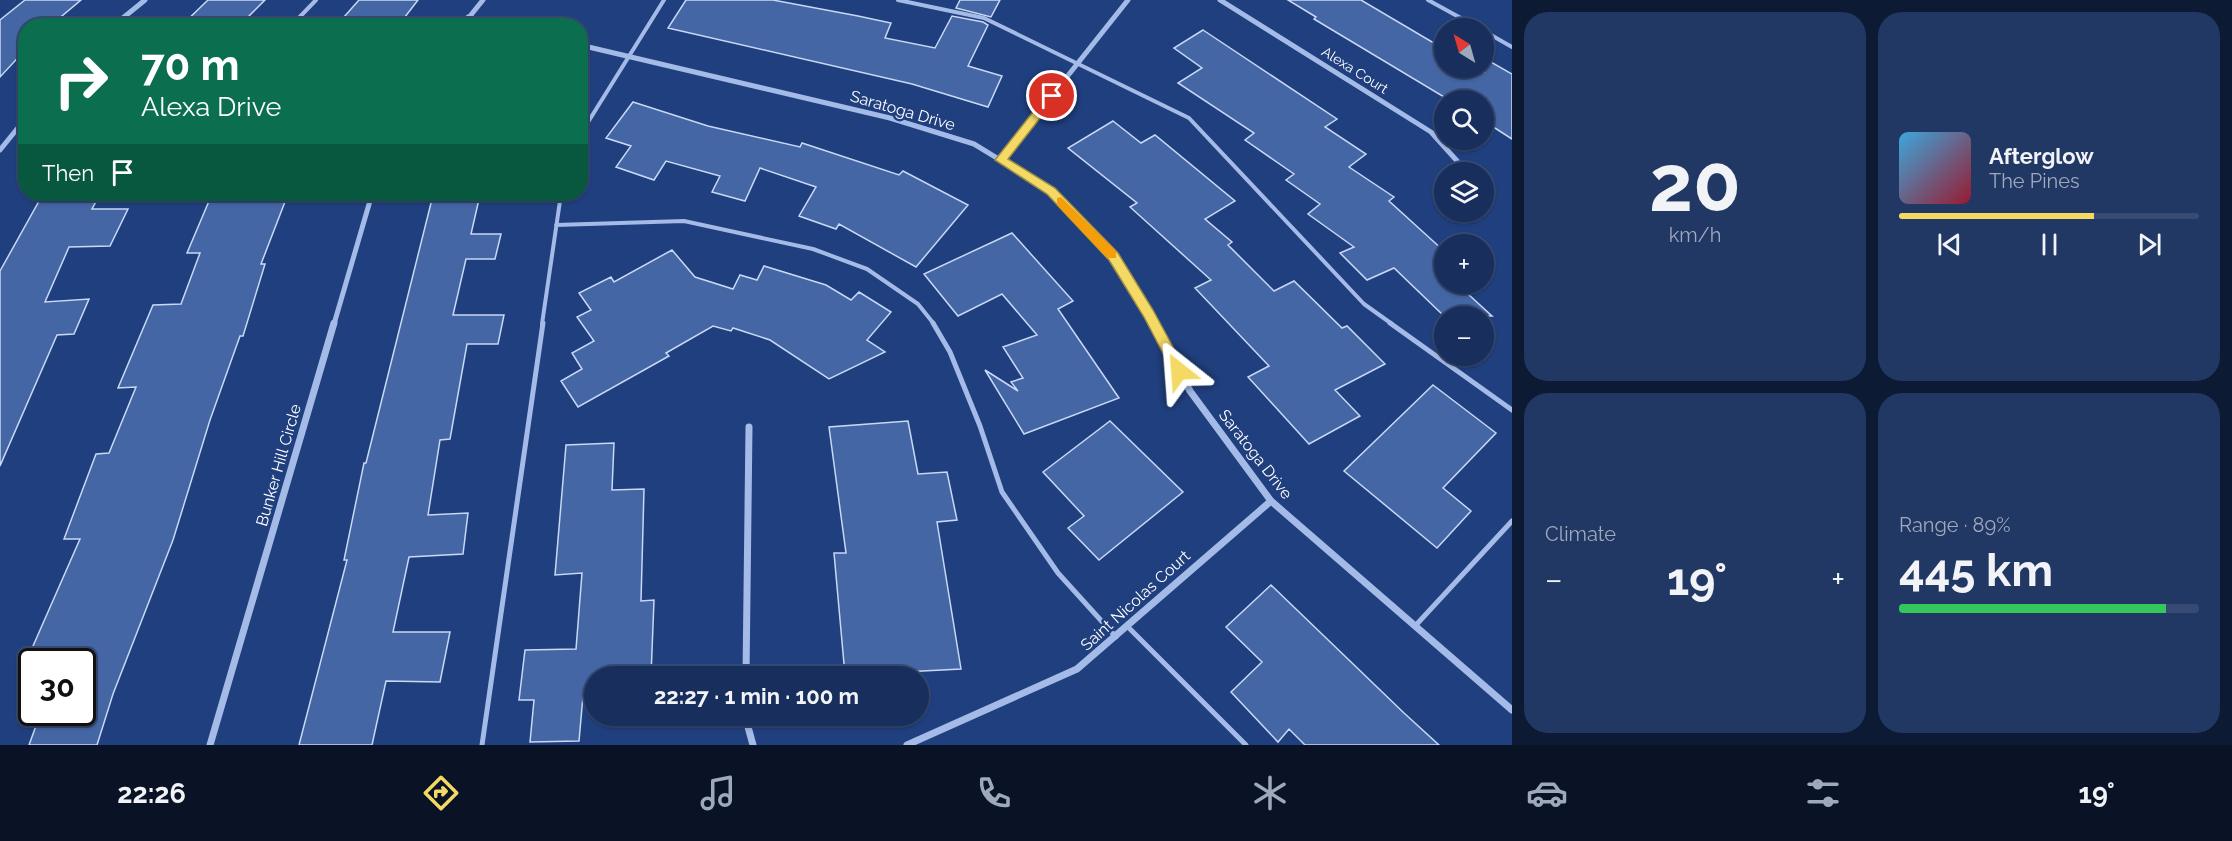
<!DOCTYPE html>
<meta charset="utf-8">
<style>
body{margin:0;font-family:Raleway,sans-serif;background:#213764;color:#f1f3f6;height:100vh;display:flex;flex-direction:column;font-size:22px;white-space:nowrap}
*{box-sizing:border-box;margin:0}
p{font-size:20px;color:#9fa9bc}
.icon{flex:none;width:33px;height:33px;fill:none;stroke:currentColor;stroke-width:2;stroke-linecap:round;stroke-linejoin:round}
.map{position:relative;flex:1;overflow:hidden}
.details{display:flex;flex-direction:column;gap:12px;padding:12px;background:#0d1a34;width:720px}
.details>*{flex:none}
.hud{position:absolute;left:18px;top:18px;width:570px;height:183px;border-radius:24px;box-shadow:0 2px 4px #0004,0 0 0 2px #364a73;background:#0b6e4f;color:#fff;overflow:hidden}
.needle{width:39px;rotate:323deg}
.buttons{position:absolute;left:1434px;top:18px;display:grid;gap:12px}
.buttons a{display:grid;place-items:center;width:60px;height:60px;border-radius:50%;background:#182f5e;box-shadow:0 2px 4px #0004,0 0 0 2px #364a73;font-size:30px}
.speed{position:absolute;left:18px;top:648px;display:flex;gap:12px;font-size:30px;font-weight:700;text-align:center}
.speed>*{display:grid;place-content:center;width:78px;height:78px;border-radius:50%;background:#182f5e;box-shadow:0 2px 4px #0004,0 0 0 2px #364a73;line-height:1}
.speed .limit{border:3px solid #111;border-radius:9px;background:#fff;color:#111}
.pin{position:absolute;display:grid;place-items:center;width:51px;height:51px;color:#fff;margin:-26px;border:3px solid #fff;border-radius:50%;box-shadow:0 2px 6px #0007}
.me{position:absolute;width:66px;margin:-33px;rotate:332deg;stroke-linejoin:round;filter:drop-shadow(0 0 4px #0008)}
.turn{display:flex;align-items:center;gap:21px;height:126px;padding:0 24px;font-size:27px}
.turn .icon{width:78px;height:78px;stroke-width:2.5}
.turn b{display:block;font-size:42px;line-height:51px}
.then{display:flex;align-items:center;height:57px;padding:0 24px;background:#0003;gap:12px;font-size:22px}
.big{font-size:45px;font-weight:700;line-height:1.1}
.details .card{flex:1;display:flex;flex-direction:column;justify-content:center;gap:9px;min-width:0;padding:0 21px;border-radius:24px;background:#213764}
.details .dial{align-items:center;gap:0}
.dial b{font-size:78px;line-height:1}
.song{display:flex;align-items:center;gap:18px}
.cover{width:72px;height:72px;border-radius:9px;background:linear-gradient(135deg,hsl(200 70% 55%),hsl(350 70% 35%))}
.played{height:6px;border-radius:3px;background:linear-gradient(90deg,#f4d965 65%,#364a73 65%)}
.keys{display:flex;justify-content:space-around;direction:ltr}
.heat{display:flex;justify-content:space-between;align-items:center;font-size:33px;direction:ltr}
.charge{height:9px;border-radius:4px;background:linear-gradient(90deg,#34c759 89%,#364a73 0)}
.details .tiles{flex:1;display:grid;gap:12px;grid-template-columns:repeat(2,1fr)}
.trip{position:absolute;left:584px;top:666px;width:345px;height:60px;border-radius:30px;background:#182f5e;box-shadow:0 2px 4px #0004,0 0 0 2px #364a73;font-weight:700;line-height:60px;text-align:center}
.tabs{display:flex;height:96px;justify-content:space-around;align-items:center;background:#0a1326;color:#9fa9bc}
.tabs .icon{width:42px;height:42px}
.tabs .selected{color:#f4d965}
.tabs b{font-size:27px;color:#f1f3f6}
main{display:flex;flex:1;min-height:0}
.map>svg:first-child{display:block}
</style>
<main>
<div class="map">
<svg width="1512" height="745" viewBox="0 0 1512 745">
<rect width="100%" height="100%" fill="#203f7e"/>
<!-- building -->
<path fill="#4566a5" stroke="#c8d8f5" stroke-width="1.5" d="M25,0H81L50,26H26V49L0,77V20Z
M208,0H265L239,26H181Z
M359,0H418L398,26H336Z
M686,0H773L858,16L891,23L885,38L935,48L952,16L983,22L988,25L968,66L1002,76L988,107L912,84L668,28Z
M960,0H1000L991,17L956,8Z
M1288,0H1361L1444,49V68H1476L1484,72V58L1512,74V139L1484,121V100H1449L1314,19L1316,17Z
M1203,30L1337,119L1325,127L1366,154L1349,167L1394,197L1389,201L1444,251V284H1457L1492,316H1444L1394,268L1367,280L1340,253L1354,247L1308,214L1320,204L1286,180L1294,174L1245,140L1254,133L1178,83L1202,68L1174,48Z
M633,102L708,126L800,147L802,143L899,175L903,171L968,205L916,267L839,224L836,229L799,216L816,187L760,168L745,201L712,192L720,176L666,161L654,180L616,167L631,146L606,138Z
M1113,121L1141,143L1155,135L1235,201L1205,219L1232,242L1228,245L1274,291L1294,281L1342,328L1347,326L1385,364L1335,390L1360,416L1309,444L1248,377L1269,366L1195,288L1211,280L1130,207L1137,203L1068,148Z
M43,194H100L92,209H128L110,246L69,247L45,302L89,299L74,334L57,335L0,466V271Z
M212,194H288L261,264H265L243,336H240L210,420L173,540L113,694L97,745H29L41,712H82V662H26L80,539H64L96,454L109,453L136,387L118,388L153,305L181,304L200,253H187Z
M433,195H480L471,234H501L495,259H466L453,315H504L498,344H467L450,439L440,440L428,515L468,513L463,554L409,557L393,632H450L440,682L386,681L372,745H299L347,560H344L364,463H366Z
M1012,233L1073,301L1058,309L1119,398L1024,434L985,370L1018,391L1011,382L1023,378L1003,347L1037,335L1002,294L958,316L924,274Z
M672,250L695,277L733,289L740,275L757,280L764,266L826,285L851,300L859,292L891,312L867,340L885,352L829,379L770,340L733,328L731,331L713,326L666,353L669,356L578,407L561,381L582,369L572,353L594,341L577,317L591,310L579,293L611,277L614,282Z
M1433,385L1496,433L1443,488L1471,511L1437,548L1344,471Z
M908,421L918,474L947,472L957,520L937,522L961,669L845,675L834,553H846L829,427Z
M1110,421L1183,492L1099,560L1068,528L1084,516L1043,472Z
M614,443L612,490L644,489L641,601L654,600L651,676H594V695L583,696L579,741L530,742L534,700H519L525,650L576,649L582,573L555,575L566,445Z
M1271,585L1404,713L1439,745H1305L1289,729L1278,742L1231,692L1262,662L1226,627Z"/>
<g fill="none" stroke-linecap="round" stroke-linejoin="round">
<!-- service-far1 -->
<path stroke="#a4bbe7" stroke-width="4" d="M898,0L984,18L1189,118L1364,304L1392,324
M1428,0L1479,28
M291,26L316,0
M1484,31L1512,47
M580,135L664,0
M556,225L684,221L813,249L867,269L918,304L934,324
M542,324L561,194"/>
<!-- service -->
<path stroke="#a4bbe7" stroke-width="5" d="M933,323L950,352L980,426L1002,492L1058,573L1116,637
M1390,323L1512,410
M1416,625L1512,521
M1128,627L1246,745
M482,745L543,323"/>
<!-- minor-far1 -->
<path stroke="#a4bbe7" stroke-width="5" d="M1220,0L1431,132L1467,172
M468,17L503,26
M113,26L145,0
M462,26L483,0
M580,45L890,118L974,144L1051,191L1114,256L1155,324
M0,150L26,118
M1001,160L1128,0
M334,324L372,194"/>
<!-- minor -->
<path stroke="#a4bbe7" stroke-width="7" d="M1154,323L1190,391L1271,501L1512,710
M746,676L749,427
M745,716L753,745
M210,745L334,323
M907,745L1077,669L1271,501"/>
</g>
<!-- route -->
<path fill="#f4d965" stroke="#9f8d42" stroke-width="1.5" d="M1052,92L1057,96L1055,99L1008,159L1055,188L1118,253L1153,310L1186,371L1184,376H1175L1144,317L1109,260L1047,194L995,160L1048,93Z"/>
<!-- slow -->
<path fill="#f59e0b" d="M1061,197L1116,251V258H1107L1057,205V198Z"/>
<g text-anchor="middle" stroke-width="5" stroke-linejoin="round" paint-order="stroke">
<!-- far-street labels -->
<g font-size="14" fill="#fff" stroke="#203f7e">
<text transform="translate(1355 70) rotate(32)" y="5">Alexa Court</text>
</g>
<!-- street labels -->
<g font-size="16" fill="#fff" stroke="#203f7e">
<text transform="translate(903 110) rotate(16)" y="6">Saratoga Drive</text>
<text transform="translate(1256 454) rotate(52)" y="6">Saratoga Drive</text>
<text transform="translate(278 465) rotate(-74)" y="6">Bunker Hill Circle</text>
<text transform="translate(1135 600) rotate(-42)" y="6">Saint Nicolas Court</text>
</g>
</g>
</svg>
<div class="buttons">
<a><svg class="needle" viewBox="-14 -14 28 28"><path d="M0-13l5 13h-10z" fill="#e53935"/><path d="M0 13l5-13h-10z" fill="#9fa9bc"/></svg></a>
<a><svg class="icon" aria-label="search" viewBox="0 0 24 24"><circle cx="10" cy="10" r="6"/><path d="M15 15l6 6"/></svg></a>
<a><svg class="icon" aria-label="layers" viewBox="0 0 24 24"><path d="M12 4l9 5-9 5-9-5zM3 14l9 5 9-5"/></svg></a>
<a>+</a>
<a>−</a>
</div>
<div class="speed"><div class="limit">30</div></div>
<div class="pin" style="left:1052px;top:96px;background:#d93025"><svg class="icon" aria-label="arrive" viewBox="0 0 24 24"><path d="M6 21V4h12l-3 4 3 4H6"/></svg></div>
<svg class="me" style="left:1179px;top:371px" viewBox="-20 -20 40 40"><path d="M0-17L14 15 0 8-14 15z" fill="#f4d965" stroke="#fff" stroke-width="4"/></svg>
<div class="trip">22:27 · 1 min · 100 m</div>
<div class="hud">
<div class="turn"><svg class="icon" aria-label="right" viewBox="0 0 24 24"><path d="M7 20v-9h11M14 6l5 5-5 5"/></svg><div><b>70 m</b>Alexa Drive</div></div>
<div class="then">Then<svg class="icon" aria-label="arrive" viewBox="0 0 24 24"><path d="M6 21V4h12l-3 4 3 4H6"/></svg></div>
</div>
</div>
<section class="details">
<div class="tiles">
<div class="card dial"><b>20</b><p>km/h</p></div>
<div class="card">
<div class="song"><i class="cover"></i><div><b>Afterglow</b><p>The Pines</p></div></div>
<div class="played"></div>
<div class="keys"><svg class="icon" aria-label="previous" viewBox="0 0 24 24"><path d="M18 5L8 12l10 7zM5 5v14"/></svg><svg class="icon" aria-label="pause" viewBox="0 0 24 24"><path d="M8 5v14M16 5v14"/></svg><svg class="icon" aria-label="next" viewBox="0 0 24 24"><path d="M6 5l10 7-10 7zM19 5v14"/></svg></div>
</div>
<div class="card"><p>Climate</p>
<div class="heat"><a>−</a><b class="big">19°</b><a>+</a></div>
</div>
<div class="card"><p>Range · 89%</p><b class="big">445 km</b><div class="charge"></div></div>
</div>
</section>
</main>
<nav class="tabs">
<b>22:26</b>
<svg class="icon selected" aria-label="directions" viewBox="0 0 24 24"><path d="M12 3l9 9-9 9-9-9zM9 14v-3h6M13 9l2 2-2 2"/></svg>
<svg class="icon" aria-label="music" viewBox="0 0 24 24"><path d="M9 18V5l10-2v13"/><circle cx="6" cy="18" r="3"/><circle cx="16" cy="16" r="3"/></svg>
<svg class="icon" aria-label="phone" viewBox="0 0 24 24"><path d="M5 4h4l2 5-3 2q2 4 5 5l2-3 5 2v4C11 20 4 13 5 4z"/></svg>
<svg class="icon" aria-label="climate" viewBox="0 0 24 24"><path d="M12 3v18M4 7l16 10M4 17L20 7"/></svg>
<svg class="icon" aria-label="car" viewBox="0 0 24 24"><path d="M5 17H2v-5l4-1 3-4h7l3 4 3 1v5h-3M9 17h6M6 11h13"/><circle cx="7" cy="17" r="2"/><circle cx="17" cy="17" r="2"/></svg>
<svg class="icon" aria-label="filters" viewBox="0 0 24 24"><path d="M4 7h16M4 17h16"/><circle cx="9" cy="7" r="2"/><circle cx="15" cy="17" r="2"/></svg>
<b>19°</b>
</nav>
